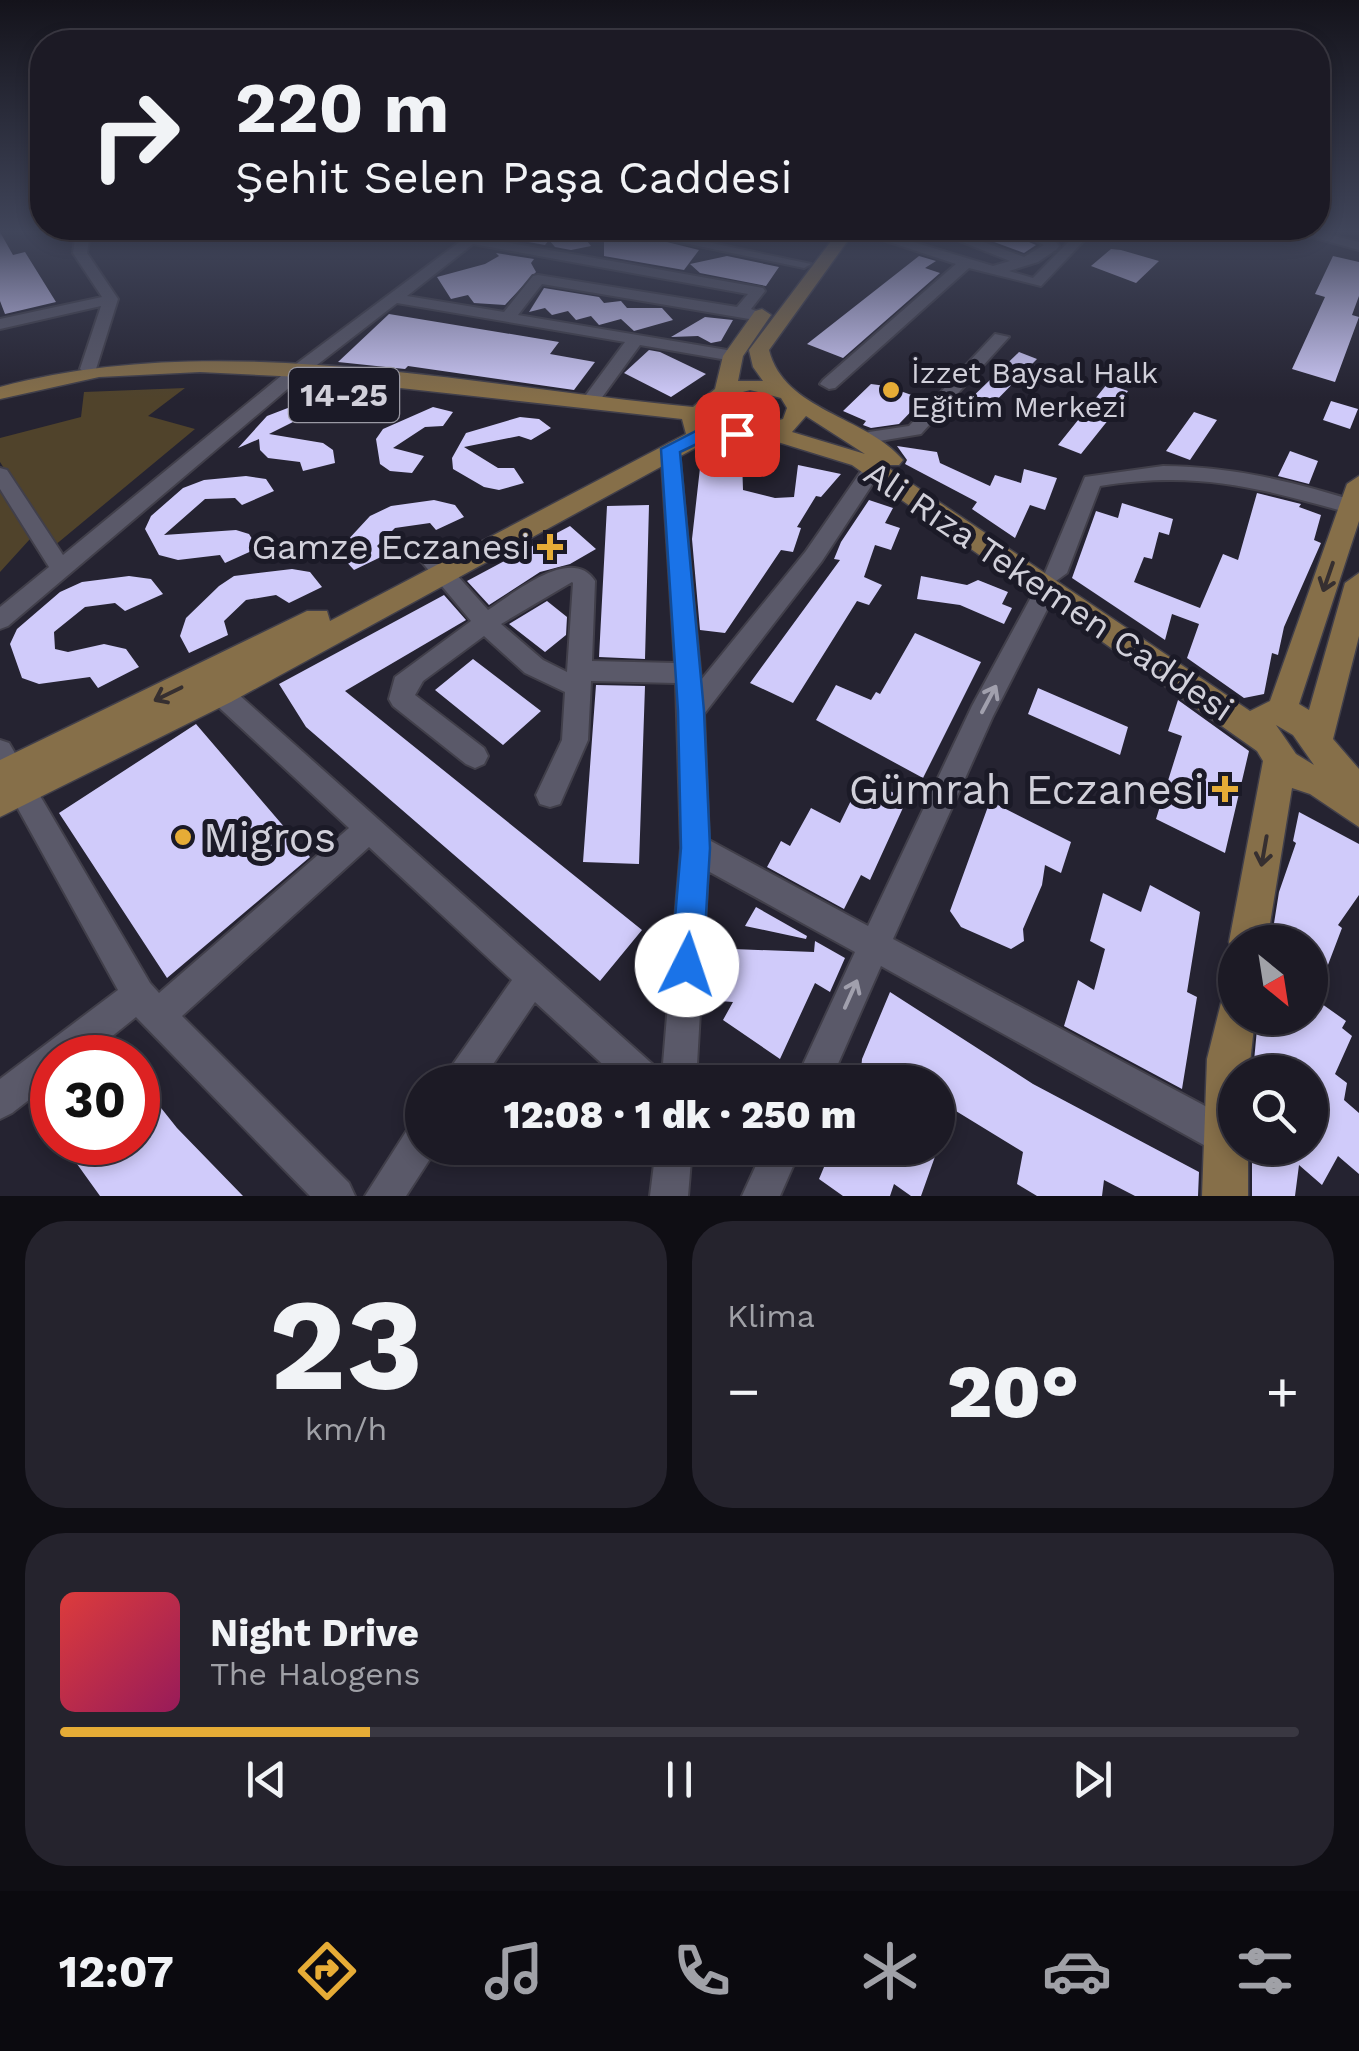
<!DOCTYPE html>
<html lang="tr">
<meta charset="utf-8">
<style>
body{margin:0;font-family:"Work Sans",sans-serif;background:#25232d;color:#f1f3f6;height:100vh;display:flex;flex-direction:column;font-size:38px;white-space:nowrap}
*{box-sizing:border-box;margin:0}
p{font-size:32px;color:#a0a1a7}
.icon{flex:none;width:55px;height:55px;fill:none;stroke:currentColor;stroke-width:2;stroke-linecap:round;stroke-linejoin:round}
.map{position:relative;height:1196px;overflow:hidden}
.drawer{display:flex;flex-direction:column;gap:25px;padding:25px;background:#0f0e14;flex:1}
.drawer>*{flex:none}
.top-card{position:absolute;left:30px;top:30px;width:1300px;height:210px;border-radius:40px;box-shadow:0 5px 15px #0003,0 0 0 2px #3a3842;background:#1c1a25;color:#f1f3f6;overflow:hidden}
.needle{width:65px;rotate:150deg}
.fabs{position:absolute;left:1218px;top:925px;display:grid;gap:20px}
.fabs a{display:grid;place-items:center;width:110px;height:110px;border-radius:50%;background:#1c1a25;box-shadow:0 5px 15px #0003,0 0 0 2px #3a3842;font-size:50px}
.speed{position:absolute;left:30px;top:1035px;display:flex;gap:20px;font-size:50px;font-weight:700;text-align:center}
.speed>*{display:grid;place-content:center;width:130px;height:130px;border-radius:50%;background:#1c1a25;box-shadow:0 5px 15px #0003,0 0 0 2px #3a3842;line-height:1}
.speed .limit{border:15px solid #d22;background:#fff;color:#111}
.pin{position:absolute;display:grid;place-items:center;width:85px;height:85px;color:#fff;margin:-42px;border-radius:20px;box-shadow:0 5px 15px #0006}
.me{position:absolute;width:110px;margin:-55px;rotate:4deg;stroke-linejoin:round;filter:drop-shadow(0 0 8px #0008)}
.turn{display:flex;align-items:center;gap:35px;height:210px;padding:0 40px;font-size:45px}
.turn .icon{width:130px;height:130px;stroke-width:2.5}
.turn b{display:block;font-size:70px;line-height:85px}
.big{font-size:75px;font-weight:800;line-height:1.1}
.drawer .card{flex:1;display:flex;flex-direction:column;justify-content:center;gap:15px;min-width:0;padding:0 35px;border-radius:40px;background:#25232d}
.drawer .dial{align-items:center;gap:0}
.dial b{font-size:130px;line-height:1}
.song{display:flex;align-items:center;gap:30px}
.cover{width:120px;height:120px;border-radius:15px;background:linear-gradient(135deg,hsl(0 70% 55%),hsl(330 70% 35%))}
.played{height:10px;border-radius:5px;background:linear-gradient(90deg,#e6ac36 25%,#3a3842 25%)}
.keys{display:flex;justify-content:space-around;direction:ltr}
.heat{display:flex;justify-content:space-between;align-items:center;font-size:55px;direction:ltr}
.drawer .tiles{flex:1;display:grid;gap:25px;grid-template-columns:1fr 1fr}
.card:last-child{grid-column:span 2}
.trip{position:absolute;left:405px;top:1065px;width:550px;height:100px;border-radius:50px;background:#1c1a25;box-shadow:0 5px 15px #0003,0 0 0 2px #3a3842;font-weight:800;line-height:100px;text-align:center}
.menu{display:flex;height:160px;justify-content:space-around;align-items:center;background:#0b0a0f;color:#a0a1a7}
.menu .icon{width:70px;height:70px}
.menu .selected{color:#e6ac36}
.menu b{font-size:45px;color:#f1f3f6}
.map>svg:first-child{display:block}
</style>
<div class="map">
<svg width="1359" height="1196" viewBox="0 0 1359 1196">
<rect width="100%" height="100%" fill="#252331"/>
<!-- green -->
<path fill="#50432b" d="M185,388L148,416L195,429L54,546L0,462V438L81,417L84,392Z
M0,487L30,539L0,572Z"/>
<!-- building -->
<path fill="#d0cbfa" d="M0,232L13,255L25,252L56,302L5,314L0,301Z
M495,232H580L591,246L571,250L555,247L549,240L545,245L495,236Z
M604,232H627L699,250L684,270L604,256Z
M967,232H1005L1036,245L1024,253Z
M1111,249L1121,250L1159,261L1136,283L1091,266Z
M496,253L534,259L531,263L536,272L505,305L474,303L468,295L451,299L437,277L485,264L499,256Z
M727,256L779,267L766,286L700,273L690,264Z
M919,256L936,261L925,268L940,273L843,358L807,344Z
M1333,256L1359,262V296L1352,315L1359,317L1335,382L1292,369L1325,297L1315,294Z
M544,288L599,297L604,303L621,301L627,308H662L673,320L634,331L621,319L599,325L591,316L576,320L568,311L552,315L545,308L529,312Z
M389,314L559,342L550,354L595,362L574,390L408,366L405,369L338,362Z
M705,317L733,320L721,341L711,343L698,336L671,337Z
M649,350L660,352L706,374L671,397L624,373Z
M1019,352L1037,359L983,414L963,406Z
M871,384L886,386L923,399L899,424L871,428L863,425L866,421L843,411Z
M1107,384L1128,391L1113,414L1081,454L1058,445Z
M319,396L356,400L367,405L368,417L339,423L335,415L313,412L269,434L323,443L333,450L335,463L303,471L300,462L268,458L260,450L259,439L238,448L267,416Z
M1331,401L1358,409L1350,429L1323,420Z
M433,407L453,412L443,426L425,427L393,448L424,456L412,473L390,471L380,464L376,439L383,429Z
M1194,412L1217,420L1190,460L1166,451Z
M520,417L539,419L551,428L531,440L519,436L464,447L498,468H514L524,483L499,490L484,487L453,469L452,458L466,433Z
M897,446L937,452L940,463L990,486L995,475L1021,483L1024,469L1057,478L1045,510L1030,505L1015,538L972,509L977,502L905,464L907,460Z
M1290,451L1318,461L1309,484L1278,476Z
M701,459L742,460L743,490L775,498L794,497L798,465L841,474L821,497L816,496L797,527L801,528L793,552L781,550L725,633L700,630L692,539Z
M246,476L266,479L274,491L242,505L235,498L205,499L164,535L236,530L249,534L258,548L225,563L220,555L178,560L159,555L145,529L151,516L183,488L204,480Z
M1257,493L1301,504L1299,507L1321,515L1314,540L1321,543L1284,627L1278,655L1272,653L1264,694L1244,698L1187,658L1199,624L1172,614L1165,640L1072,578L1096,511L1118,518L1122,503L1173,519L1169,535L1159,532L1152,559L1144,557L1134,582L1200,608L1223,554L1238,560Z
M434,500L455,505L464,517L436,530L430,523L395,528L377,546L385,555L354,570L342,557L345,543L370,516L391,506Z
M869,500L893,508L885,523L900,528L891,550L875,545L864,577L882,585L869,605L857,601L793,703L750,683L840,560L834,559L841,542Z
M649,505L645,659L599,657L607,506Z
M570,526L596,549L570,564L540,572L489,605L467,581Z
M292,569L310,572L322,587L289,603L276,595L246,600L224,621L228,635L189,653L180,636L186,618L219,586L234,576Z
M129,576L151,579L163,594L125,611L115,603L85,607L54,632L55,649L68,652L104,644L126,649L139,667L98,688L90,677L39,684L22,678L10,644L17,629L60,592L82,582Z
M921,576L967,585L978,580L1008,592L1002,604L1012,608L1004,624L960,605L917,599Z
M444,595L466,620L345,691L642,930L600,981L306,727L279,684Z
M547,601L567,617L566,635L545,652L509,624Z
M915,633L981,662L923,778L816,720L836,685L871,700L876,692L880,694Z
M473,659L541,711L503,745L435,690Z
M596,685L645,686L639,864L583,862Z
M1038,688L1128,727L1120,755L1028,714Z
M1178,700L1249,751L1225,853L1156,819L1182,736L1168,731Z
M196,724L310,857L167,978L59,813Z
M862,778L907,799L870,880L861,875L844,909L767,867L781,841L790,846L811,808L840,823Z
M990,801L1071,842L1061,873L1045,865L1042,885L1023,929L1024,941L1011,949L961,927L950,911Z
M1299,812L1359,844V895L1338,925L1342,928L1315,999L1346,1021L1342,1028L1352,1036L1335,1074L1347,1083L1344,1100L1359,1113V1174L1338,1156L1322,1185L1299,1165L1295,1196H1252V1148H1310V1072H1253L1258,1018H1310V942H1271L1279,892L1296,843L1293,841Z
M1150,885L1200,912L1187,992L1197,997L1182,1089L1064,1026L1078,980L1094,990L1105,949L1090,941L1103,893L1141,912Z
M756,907L807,936L806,939L745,926Z
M815,941L845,958L830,992L815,983L780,1059L723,1020L733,1002L706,1000L733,949L814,952Z
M890,992L1033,1084L1199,1172L1198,1196H1135L1104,1180L1102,1196H1037L1017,1184L1023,1152L951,1108L938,1141V1082H860L862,1059Z
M138,1079L177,1128L243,1196H100L67,1150L74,1142H138Z
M832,1148H938L921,1196H911L894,1184L890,1196H843L819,1179Z"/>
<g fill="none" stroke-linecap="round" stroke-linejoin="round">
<!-- minor casing -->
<g stroke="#413f4a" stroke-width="4">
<path id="minor" d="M76,232H90L87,253L118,299L96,369L88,374L80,369L101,306L0,329V319L102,297L73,253Z
M473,232H488L482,238L763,288L765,291L751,309L769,316L761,321L542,284L518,315L733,351L741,356L733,361L640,345L595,407L589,408L580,403L625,342L397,303L304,375L8,626L0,629V607L49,567L0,489V468L7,470L63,555L292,367ZM473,244L748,294L737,307L538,275L533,276L504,312L407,296Z
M631,232H659L811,264L804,268Z
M859,232H880L993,266L1010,261L937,232H956L1024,257L1044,245L1019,232C1037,232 1048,231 1059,246L1057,249L1038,262L1009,271L1033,278L1078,232H1092L1041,286L969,268L835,388L829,389L820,384L823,380L956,264Z
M1294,232H1318L1359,242V250Z
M995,334L1009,337L921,434L856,445L854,441L869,432L909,426Z
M670,443L679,449L701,680L806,551L866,464H880L883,468L822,561L704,714L709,840L868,926L972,706L1036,588L1047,580L1055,582L1058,588L993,716L893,939L1235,1122L1237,1149L1224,1154L1211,1149L881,966L830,1082H795L855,952L708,871L696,1082H622L535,1002L481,1082H444L449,1070L512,980L369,847L182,1016L349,1183L355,1196H310L136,1017L85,1058H52V1082L12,1113L0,1119V1079L118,990L0,776V740L9,743L150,983L159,993L349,828L211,700L208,693L211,686L220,683L229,686L659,1070L662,1076L681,848L676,683L591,681L588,740L560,804L550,807L540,804L536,795L562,740L565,692L525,673L484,636L423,681L415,695L484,748L488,756L484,764L475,768L466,764L393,706L389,699L395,677L471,621L421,561L432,553L440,556L488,610C513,594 572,544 595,581L592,661L675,663L661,449ZM572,582L573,583L567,672L543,660L501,624Z
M1163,466C1231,466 1294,482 1359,502V512L1353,514C1259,488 1199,470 1100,486L1067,573L1056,581L1048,579L1045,573L1085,477Z
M422,1122V1148H437L406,1196H365L409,1127Z
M656,1148H692L688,1196H650Z
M764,1148H801L780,1196H742Z"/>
</g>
<!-- major casing -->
<g stroke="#413f4a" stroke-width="3">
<path id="major" d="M838,232H854L769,350C784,411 866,416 903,460L899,465H884L1250,711L1270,701L1347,484L1359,476V521L1299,704L1309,710L1345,583L1359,573V636L1333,739L1359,769V827L1310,794L1292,788L1267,942H1235V956L1229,942L1263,761L1257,751L852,465L768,439L708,441L231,702L0,817V760L307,611H327L330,621L686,434L682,419L300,377L200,372L99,377L0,399V387C218,328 470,386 693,407L715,389L723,356L755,311L762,309L771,315L743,356L738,381H763L753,367L749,350ZM750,390L781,398L787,408L783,419L743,430L704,426V420L732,395ZM806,416L865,454L792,432ZM1276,725L1293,735L1314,765L1296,754Z
M1235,997V1018H1255L1249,1072H1235V1148H1248V1196H1202L1207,1059L1221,1003Z"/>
</g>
<!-- minor -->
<use href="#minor" fill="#5a5969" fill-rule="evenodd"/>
<!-- major -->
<use href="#major" fill="#866f49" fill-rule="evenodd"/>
</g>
<!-- one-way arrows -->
<defs><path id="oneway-shaft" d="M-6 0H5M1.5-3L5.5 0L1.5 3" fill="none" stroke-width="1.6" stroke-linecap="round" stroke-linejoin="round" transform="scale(2.5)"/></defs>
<g stroke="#362f30">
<use href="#oneway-shaft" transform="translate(1328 577) rotate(109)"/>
<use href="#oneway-shaft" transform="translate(168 694) rotate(154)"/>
<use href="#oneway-shaft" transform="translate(1264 851) rotate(100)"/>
</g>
<g stroke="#a1a0ad">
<use href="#oneway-shaft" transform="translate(989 699) rotate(-62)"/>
<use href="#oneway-shaft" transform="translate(851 994) rotate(-66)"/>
</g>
<!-- sky -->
<linearGradient id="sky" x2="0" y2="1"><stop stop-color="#14131b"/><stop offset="0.58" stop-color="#40455a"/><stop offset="1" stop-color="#40455a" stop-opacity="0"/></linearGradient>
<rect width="1359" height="399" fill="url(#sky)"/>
<!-- route -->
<path fill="#1a73e8" stroke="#114b97" stroke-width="2.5" d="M737,429L746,434L743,438L705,440L680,452L704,711L710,848L703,965L699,977L687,981L676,977L671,965L681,848L678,711L661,449L696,431Z"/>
<!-- markers -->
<g fill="#e6ac36" stroke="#1b1a27" stroke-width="4">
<circle cx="891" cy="390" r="10"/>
<path d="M545 532h10v10h10v10h-10v10h-10v-10h-10v-10h10z"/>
<path d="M1220 774h10v10h10v10h-10v10h-10v-10h-10v-10h10z"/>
<circle cx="183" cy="837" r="10"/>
</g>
<g text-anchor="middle" stroke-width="10" stroke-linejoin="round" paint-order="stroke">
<!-- far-poi labels -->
<g font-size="30" fill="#d1d0da" stroke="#1b1a27" text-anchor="start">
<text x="911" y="383">İzzet Baysal Halk<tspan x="911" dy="34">Eğitim Merkezi</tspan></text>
</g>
<!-- shield labels -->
<rect fill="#1b1a27" stroke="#9a99a4" stroke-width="2.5" x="289" y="368" width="110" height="54" rx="8"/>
<g font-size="32" font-weight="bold" fill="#d1d0da">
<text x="344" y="406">14-25</text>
</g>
<!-- poi labels -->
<g font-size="35" fill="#d1d0da" stroke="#1b1a27" text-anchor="end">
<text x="530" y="559">Gamze Eczanesi</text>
</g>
<!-- street labels -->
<g font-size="35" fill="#d1d0da" stroke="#1b1a27">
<text transform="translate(1049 591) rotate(34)" y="12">Ali Rıza Tekemen Caddesi</text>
</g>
<!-- near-poi labels -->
<g font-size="42" fill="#d1d0da" stroke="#1b1a27" text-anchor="end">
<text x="1205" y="804">Gümrah Eczanesi</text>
<text x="203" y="852" text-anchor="start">Migros</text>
</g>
</g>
</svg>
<div class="fabs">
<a><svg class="needle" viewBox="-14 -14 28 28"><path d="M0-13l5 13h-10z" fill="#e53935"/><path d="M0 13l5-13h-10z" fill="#a0a1a7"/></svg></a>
<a><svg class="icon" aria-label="search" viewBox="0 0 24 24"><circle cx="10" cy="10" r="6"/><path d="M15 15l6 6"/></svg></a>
</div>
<div class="speed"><div class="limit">30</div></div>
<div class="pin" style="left:737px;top:434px;background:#d93025"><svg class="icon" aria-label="arrive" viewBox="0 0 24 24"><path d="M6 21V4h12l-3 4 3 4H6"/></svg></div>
<svg class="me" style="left:687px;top:965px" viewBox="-20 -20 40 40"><circle r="19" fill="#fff"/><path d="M0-13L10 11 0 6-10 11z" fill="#1a73e8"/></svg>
<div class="trip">12:08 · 1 dk · 250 m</div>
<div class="top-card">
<div class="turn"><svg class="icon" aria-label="right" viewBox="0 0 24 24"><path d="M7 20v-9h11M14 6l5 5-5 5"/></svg><div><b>220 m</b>Şehit Selen Paşa Caddesi</div></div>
</div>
</div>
<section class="drawer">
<div class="tiles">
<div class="card dial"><b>23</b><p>km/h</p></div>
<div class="card"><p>Klima</p>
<div class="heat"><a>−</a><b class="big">20°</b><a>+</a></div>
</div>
<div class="card">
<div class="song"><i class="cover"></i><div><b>Night Drive</b><p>The Halogens</p></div></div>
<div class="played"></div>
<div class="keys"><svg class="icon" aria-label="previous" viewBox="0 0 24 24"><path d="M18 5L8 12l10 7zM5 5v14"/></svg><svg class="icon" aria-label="pause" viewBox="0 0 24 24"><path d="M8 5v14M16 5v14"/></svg><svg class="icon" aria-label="next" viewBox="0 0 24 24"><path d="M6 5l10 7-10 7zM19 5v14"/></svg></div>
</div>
</div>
</section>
<nav class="menu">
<b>12:07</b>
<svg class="icon selected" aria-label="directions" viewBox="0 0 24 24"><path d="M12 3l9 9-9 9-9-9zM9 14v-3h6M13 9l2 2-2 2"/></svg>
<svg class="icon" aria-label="music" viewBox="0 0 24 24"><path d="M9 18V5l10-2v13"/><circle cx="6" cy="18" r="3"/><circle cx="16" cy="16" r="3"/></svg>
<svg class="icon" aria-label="phone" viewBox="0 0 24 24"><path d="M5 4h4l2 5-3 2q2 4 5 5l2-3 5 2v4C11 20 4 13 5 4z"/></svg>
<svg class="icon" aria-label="climate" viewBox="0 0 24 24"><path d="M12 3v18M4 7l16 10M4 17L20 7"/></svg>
<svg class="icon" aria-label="car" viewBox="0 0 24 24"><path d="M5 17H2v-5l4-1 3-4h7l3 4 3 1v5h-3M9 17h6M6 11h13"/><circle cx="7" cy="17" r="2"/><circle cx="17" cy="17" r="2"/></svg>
<svg class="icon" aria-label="filters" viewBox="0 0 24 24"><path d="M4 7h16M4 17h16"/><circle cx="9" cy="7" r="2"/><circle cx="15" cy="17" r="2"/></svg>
</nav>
